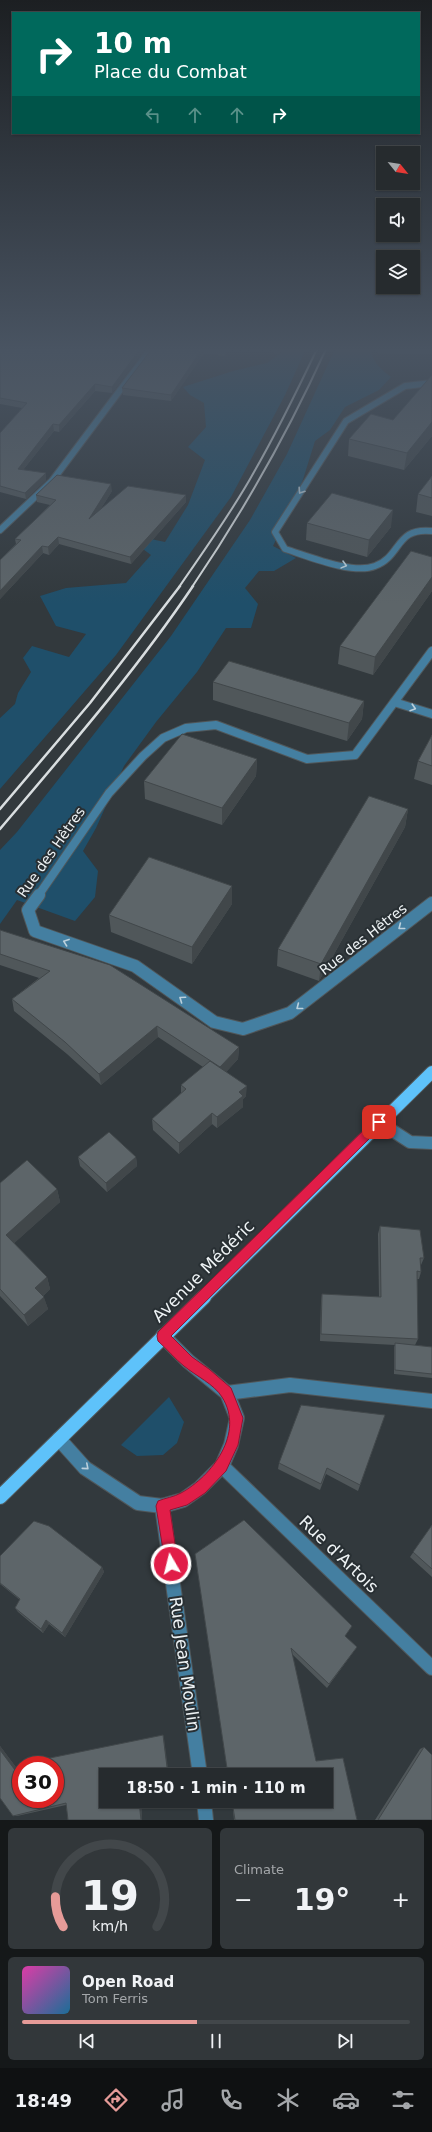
<!DOCTYPE html>
<meta charset="utf-8">
<style>
body{margin:0;font-family:"DejaVu Sans",sans-serif;background:#32373a;color:#f1f3f6;height:100vh;display:flex;flex-direction:column;font-size:15px;white-space:nowrap}
*{box-sizing:border-box;margin:0}
p{font-size:13px;color:#a4a7aa}
.icon{flex:none;width:22px;height:22px;fill:none;stroke:currentColor;stroke-width:2;stroke-linecap:round;stroke-linejoin:round}
.map{position:relative;height:1820px;overflow:hidden}
.drawer{display:flex;flex-direction:column;gap:8px;padding:8px;background:#151819;flex:1}
.drawer>*{flex:none}
.hud{position:absolute;left:12px;top:12px;width:408px;height:122px;border-radius:0px;box-shadow:0 1px 3px #0004,0 0 0 1px #42474a;background:#00695c;color:#fff;overflow:hidden}
.needle{width:26px;rotate:120deg}
.controls{position:absolute;left:376px;top:146px;display:grid;gap:8px}
.controls a{display:grid;place-items:center;width:44px;height:44px;border-radius:0px;background:#262b2e;box-shadow:0 1px 3px #0004,0 0 0 1px #42474a;font-size:20px}
.speed{position:absolute;left:12px;top:1756px;display:flex;gap:8px;font-size:20px;font-weight:700;text-align:center}
.speed>*{display:grid;place-content:center;width:52px;height:52px;border-radius:50%;background:#262b2e;box-shadow:0 1px 3px #0004,0 0 0 1px #42474a;line-height:1}
.speed .limit{border:6px solid #d22;background:#fff;color:#111}
.pin{position:absolute;display:grid;place-items:center;width:34px;height:34px;color:#fff;margin:-17px;border-radius:8px;box-shadow:0 2px 6px #0006}
.me{position:absolute;width:44px;margin:-22px;rotate:352deg;stroke-linejoin:round;filter:drop-shadow(0 0 3px #0008)}
.turn{display:flex;align-items:center;gap:14px;height:84px;padding:0 16px;font-size:18px}
.turn .icon{width:52px;height:52px;stroke-width:2.5}
.turn b{display:block;font-size:28px;line-height:34px}
.lanes{display:flex;align-items:center;height:38px;padding:0 16px;background:#0003;justify-content:center;gap:20px;direction:ltr}
.lanes .off{opacity:.35}
.big{font-size:30px;font-weight:700;line-height:1.1}
.drawer .card{flex:1;display:flex;flex-direction:column;justify-content:center;gap:6px;min-width:0;padding:0 14px;border-radius:6px;background:#32373a}
.drawer .dial{align-items:center;gap:0}
.dial svg{height:104px;overflow:visible;fill:none;stroke:#42474a;stroke-width:7;stroke-linecap:round;text-anchor:middle}
.dial text{fill:#f1f3f6;stroke:none}
.song{display:flex;align-items:center;gap:12px}
.cover{width:48px;height:48px;border-radius:6px;background:linear-gradient(135deg,hsl(320 70% 55%),hsl(200 70% 35%))}
.played{height:4px;border-radius:2px;background:linear-gradient(90deg,#e69b98 45%,#42474a 45%)}
.keys{display:flex;justify-content:space-around;direction:ltr}
.heat{display:flex;justify-content:space-between;align-items:center;font-size:22px;direction:ltr}
.drawer .tiles{flex:1;display:grid;gap:8px;grid-template-columns:1fr 1fr}
.card:last-child{grid-column:span 2}
.trip{position:absolute;left:99px;top:1768px;width:234px;height:40px;border-radius:0px;background:#262b2e;box-shadow:0 1px 3px #0004,0 0 0 1px #42474a;font-weight:700;line-height:40px;text-align:center}
.tabs{display:flex;height:64px;justify-content:space-around;align-items:center;background:#0f1112;color:#a4a7aa}
.tabs .icon{width:28px;height:28px}
.tabs .active{color:#e69b98}
.tabs b{font-size:18px;color:#f1f3f6}
.map>svg:first-child{display:block}
</style>
<div class="map">
<svg width="432" height="1820" viewBox="0 0 432 1820">
<rect width="100%" height="100%" fill="#32393d"/>
<!-- green -->
<path fill="#1f4f6a" d="M287,349H306L285,395L231,497L116,655L0,789V718L15,704L18,693L31,672L23,658L32,646L69,657L86,634L56,626L40,596L66,588L126,583L151,555L143,549L146,538L165,542L188,505L205,460L188,447L206,427L204,403L190,395L183,387L233,371L267,363Z
M335,349H371C371,361 383,371 391,377L379,390L345,407L330,430L315,441L300,489L273,546L296,558L274,571H259L245,588L258,604L251,628H226L197,672L156,722L124,766L96,828L83,851L98,871L95,897L75,921L17,900L0,924V850L17,832L171,636L250,520L287,454Z
M169,1397L184,1422L177,1443L163,1455L137,1456L121,1445Z"/>
<g fill="none" stroke-linecap="round" stroke-linejoin="round">
<!-- minor-far3 casing -->
<g stroke="#50575a" stroke-width="8">
<path id="minor-far3" d="M432,383L405,386L346,421L275,532L285,549C308,556 353,575 375,566C402,556 395,527 432,531
M0,530L52,481L151,349"/>
</g>
<!-- minor-far2 casing -->
<g stroke="#50575a" stroke-width="10">
<path id="minor-far2" d="M394,702L432,714
M38,896L109,793L143,756L163,738L186,728L216,725L307,759L355,755L432,651"/>
</g>
<!-- minor-far1 casing -->
<g stroke="#50575a" stroke-width="14">
<path id="minor-far1" d="M39,895L28,910L35,931L135,966L214,1022L243,1029L290,1013L432,903
M379,1122L410,1142L432,1143"/>
</g>
<!-- minor casing -->
<g stroke="#50575a" stroke-width="16">
<path id="minor" d="M227,1393L290,1385L432,1401
M59,1439L85,1468L138,1503L162,1506L183,1500L200,1488L222,1466L231,1445L237,1418L227,1393L188,1361L163,1336
M222,1466L432,1668
M162,1506L200,1775
M204,1801L206,1820"/>
</g>
<!-- major-far1 casing -->
<g stroke="#50575a" stroke-width="14">
<path id="major-far1" d="M203,1298L432,1072"/>
</g>
<!-- major casing -->
<g stroke="#50575a" stroke-width="16">
<path id="major" d="M0,1497L204,1297"/>
</g>
<!-- minor-far3 -->
<use href="#minor-far3" stroke="#447fa1" stroke-width="6"/>
<!-- minor-far2 -->
<use href="#minor-far2" stroke="#447fa1" stroke-width="8"/>
<!-- minor-far1 -->
<use href="#minor-far1" stroke="#447fa1" stroke-width="12"/>
<!-- minor -->
<use href="#minor" stroke="#447fa1" stroke-width="14"/>
<!-- major-far1 -->
<use href="#major-far1" stroke="#5ec2fa" stroke-width="12"/>
<!-- major -->
<use href="#major" stroke="#5ec2fa" stroke-width="14"/>
<!-- rail-far1 -->
<path stroke="#d9dee0" stroke-width="2" d="M179,587C205,549 232,512 254,472C277,432 297,391 317,349
M192,587C245,509 287,435 326,349"/>
<!-- rail -->
<path stroke="#d9dee0" stroke-width="2.5" d="M0,809L90,703L180,586
M0,829C67,750 135,672 193,586"/>
</g>
<!-- wall -->
<path fill="#50575a" d="M0,349H145L112,393L95,391L59,432L54,431L23,470L46,480L26,499L0,492V433L22,408L0,404Z
M152,349H229L225,356L204,353L171,401L123,395L122,388Z
M269,349H281L278,355Z
M377,349H432V354L377,353Z
M432,375V436L404,470L348,456L349,439L393,420Z
M432,476V516L416,512L418,494Z
M112,491L100,510L186,495V502L131,564L59,544L49,555L43,553L0,599V560L16,544L15,539L50,505L37,502L36,495Z
M307,523L391,527L367,557L306,540Z
M432,557V591L373,675L338,664L340,646Z
M213,682L364,701L362,719L347,741L213,700Z
M432,735V785L414,779L418,761Z
M257,759L256,776L222,825L145,799L144,781Z
M408,809L405,827L319,981L277,966L278,949Z
M232,904L192,964L111,932L109,915Z
M0,930L239,1047L238,1059L226,1072L246,1096L243,1099V1107L217,1128L212,1124L179,1154L153,1130L152,1119L181,1093V1085L203,1067L158,1037L101,1085L67,1054L14,1011L12,999L39,978L0,965Z
M78,1157H136L137,1166L107,1192L80,1166Z
M0,1183L57,1189L60,1202L14,1243L47,1277L50,1289L43,1296L48,1309L28,1326L0,1296Z
M380,1226L424,1258L421,1265V1272L419,1279H417L418,1339L415,1345L432,1347V1378L394,1374V1347L395,1345L320,1341L321,1301L322,1294L379,1297L378,1234Z
M385,1415L358,1491L326,1474L320,1490L278,1469L279,1463Z
M244,1520L352,1626L345,1636L357,1647L327,1688L292,1654L316,1761L343,1758L357,1820H234L232,1801H326V1775H228L195,1554Z
M432,1525V1577L410,1557Z
M0,1556L102,1567L104,1572L65,1637L49,1624L43,1633L18,1612L15,1608L20,1600L0,1584Z
M164,1738L106,1775V1801H141L142,1820H68L66,1805L17,1816H13L0,1798V1746L21,1774V1799Z
M424,1747L432,1820H375L420,1749Z"/>
<!-- shaded-wall -->
<path fill="#41474a" d="M140,349H145L112,393V387Z
M202,349H204V353L171,401V395Z
M225,349H229L225,356Z
M278,349H281L278,355Z
M95,384V391L59,432V425Z
M432,422V436L404,470L407,453Z
M53,424L54,431L19,475L18,469Z
M46,473V480L26,499L25,493Z
M111,484L112,491L90,526L89,519Z
M186,495V502L131,564L130,557Z
M393,510L391,527L367,557L369,540Z
M58,537L59,544L49,555L48,547Z
M42,546L43,553L0,599V591Z
M432,577V591L373,675L375,657Z
M364,701L362,719L347,741L349,723Z
M257,759L256,776L222,825V808Z
M408,809L405,827L319,981L321,964Z
M232,886V904L192,964V947Z
M157,1026L158,1037L101,1085L99,1074Z
M239,1047L238,1059L220,1079V1067Z
M247,1086L246,1096L243,1099V1107L217,1128V1117L239,1092Z
M212,1113V1124L179,1154V1143Z
M136,1157L137,1166L107,1192L106,1183Z
M57,1189L60,1202L10,1247L6,1235Z
M47,1277L50,1289L39,1299L35,1288Z
M44,1297L48,1309L28,1326L24,1315Z
M102,1567L104,1572L65,1637L62,1633Z
M46,1620L49,1624L43,1633L41,1629Z
M163,1735L164,1738L169,1775H168Z
M0,1746L21,1774V1778L0,1750Z
M139,1801H141L142,1820H141Z"/>
<!-- building -->
<path fill="#5d6569" stroke="#41474a" d="M0,349H140L112,387L95,384L59,425L53,424L18,469L46,473L25,493L0,486V433L27,403L0,398Z
M152,349H202L171,395L122,388Z
M432,375V422L407,453L349,439L371,414L393,420Z
M57,475L111,484L89,519L128,486L186,495L130,557L58,537L48,547L42,546L0,591V560L21,540L15,539L56,500L36,495Z
M432,476V498L418,494Z
M332,493L393,510L369,540L307,523Z
M411,551L432,557V577L375,657L340,646Z
M229,661L364,701L349,723L213,682Z
M182,734L257,759L222,808L144,781Z
M432,735V766L418,761Z
M369,796L408,809L321,964L278,949Z
M149,857L232,886L192,947L109,915Z
M0,930L110,965L239,1047L220,1067L157,1026L99,1074L65,1042L12,999L50,971L0,954Z
M210,1061L247,1086L239,1092L243,1096L217,1117L212,1113L179,1143L152,1119L186,1089L181,1085Z
M109,1132L136,1157L106,1183L78,1157Z
M27,1160L57,1189L6,1235L47,1277L35,1288L44,1297L24,1315L0,1289V1183Z
M380,1226L420,1230L424,1258H420L421,1272L417,1271L418,1339L321,1334L322,1294L381,1297Z
M395,1343L432,1347V1374L395,1370Z
M301,1405L385,1415L360,1485L327,1468L321,1484L279,1463Z
M244,1520L352,1626L345,1636L357,1647L329,1684L291,1648L316,1761L343,1758L357,1820H235L232,1801H326V1775H228L195,1554Z
M34,1521L49,1526L102,1567L62,1633L46,1620L41,1629L15,1608L20,1599L0,1583V1556Z
M432,1525V1569L413,1552Z
M163,1735L168,1775H106V1801H139L141,1820H68L66,1803L13,1816L0,1798V1750L21,1778V1799H55V1765H38L40,1760Z
M424,1747L432,1755V1820H378Z"/>
<!-- one-way arrows -->
<defs><path id="oneway-chevron" d="M-2-3.5L2.5 0L-2 3.5" fill="none" stroke-width="1.6" stroke-linecap="round" stroke-linejoin="round"/></defs>
<g stroke="#bbd0dc">
<use href="#oneway-chevron" transform="translate(301 491) rotate(123)"/>
<use href="#oneway-chevron" transform="translate(344 565) rotate(15)"/>
<use href="#oneway-chevron" transform="translate(413 708) rotate(17)"/>
<use href="#oneway-chevron" transform="translate(401 927) rotate(142)"/>
<use href="#oneway-chevron" transform="translate(66 942) rotate(-160)"/>
<use href="#oneway-chevron" transform="translate(182 999) rotate(-145)"/>
<use href="#oneway-chevron" transform="translate(299 1007) rotate(142)"/>
<use href="#oneway-chevron" transform="translate(86 1467) rotate(41)"/>
</g>
<!-- sky -->
<linearGradient id="sky" x2="0" y2="1"><stop stop-color="#1c1f22"/><stop offset="0.58" stop-color="#495462"/><stop offset="1" stop-color="#495462" stop-opacity="0"/></linearGradient>
<rect width="432" height="604" fill="url(#sky)"/>
<!-- route -->
<path fill="#e11d48" stroke="#92132f" d="M379,1118L382,1119L384,1122L382,1126L171,1336L192,1357L209,1369L231,1388L243,1418L238,1445L226,1471L205,1493L187,1505L170,1510L178,1564L176,1569L171,1571L166,1569L156,1506L158,1501C165,1498 174,1497 181,1493C212,1476 245,1433 222,1397C214,1384 196,1376 184,1366C175,1359 167,1349 158,1341L157,1336L158,1332L375,1119Z"/>
<g text-anchor="middle" stroke-width="4" stroke-linejoin="round" paint-order="stroke">
<!-- street labels -->
<g font-size="14" fill="#eef3f5" stroke="#282f33">
<text transform="translate(51 852) rotate(-55)" y="5">Rue des Hêtres</text>
<text transform="translate(363 939) rotate(-38)" y="5">Rue des Hêtres</text>
</g>
<!-- near-street labels -->
<g font-size="17" fill="#eef3f5" stroke="#282f33">
<text transform="translate(203 1271) rotate(-45)" y="6">Avenue Médéric</text>
<text transform="translate(339 1554) rotate(44)" y="6">Rue d'Artois</text>
<text transform="translate(185 1664) rotate(82)" y="6">Rue Jean Moulin</text>
</g>
</g>
</svg>
<div class="controls">
<a><svg class="needle" viewBox="-14 -14 28 28"><path d="M0-13l5 13h-10z" fill="#e53935"/><path d="M0 13l5-13h-10z" fill="#a4a7aa"/></svg></a>
<a><svg class="icon" aria-label="sound" viewBox="0 0 24 24"><path d="M4 9h4l5-4v14l-5-4H4zM17 9q2 3 0 6"/></svg></a>
<a><svg class="icon" aria-label="layers" viewBox="0 0 24 24"><path d="M12 4l9 5-9 5-9-5zM3 14l9 5 9-5"/></svg></a>
</div>
<div class="speed"><div class="limit">30</div></div>
<div class="pin" style="left:379px;top:1122px;background:#d93025"><svg class="icon" aria-label="arrive" viewBox="0 0 24 24"><path d="M6 21V4h12l-3 4 3 4H6"/></svg></div>
<svg class="me" style="left:171px;top:1564px" viewBox="-20 -20 40 40"><circle r="17" fill="#e11d48" stroke="#fff" stroke-width="3"/><path d="M0-11L8 9 0 5-8 9z" fill="#fff"/></svg>
<div class="trip">18:50 · 1 min · 110 m</div>
<div class="hud">
<div class="turn"><svg class="icon" aria-label="right" viewBox="0 0 24 24"><path d="M7 20v-9h11M14 6l5 5-5 5"/></svg><div><b>10 m</b>Place du Combat</div></div>
<div class="lanes"><svg class="icon off" aria-label="left" viewBox="0 0 24 24"><path d="M17 20v-9H6M10 6l-5 5 5 5"/></svg><svg class="icon off" aria-label="ahead" viewBox="0 0 24 24"><path d="M12 20V5M6 11l6-6 6 6"/></svg><svg class="icon off" aria-label="ahead" viewBox="0 0 24 24"><path d="M12 20V5M6 11l6-6 6 6"/></svg><svg class="icon" aria-label="right" viewBox="0 0 24 24"><path d="M7 20v-9h11M14 6l5 5-5 5"/></svg></div>
</div>
</div>
<section class="drawer">
<div class="tiles">
<div class="card dial"><svg viewBox="0 0 100 80">
<path d="M14 69A42 42 0 1 1 86 69"/>
<path d="M14 69A42 42 0 0 1 8 46" stroke="#e69b98"/>
<text x="50" y="56" font-size="32" font-weight="700">19</text>
<text x="50" y="72" font-size="11">km/h</text>
</svg></div>
<div class="card"><p>Climate</p>
<div class="heat"><a>−</a><b class="big">19°</b><a>+</a></div>
</div>
<div class="card">
<div class="song"><i class="cover"></i><div><b>Open Road</b><p>Tom Ferris</p></div></div>
<div class="played"></div>
<div class="keys"><svg class="icon" aria-label="previous" viewBox="0 0 24 24"><path d="M18 5L8 12l10 7zM5 5v14"/></svg><svg class="icon" aria-label="pause" viewBox="0 0 24 24"><path d="M8 5v14M16 5v14"/></svg><svg class="icon" aria-label="next" viewBox="0 0 24 24"><path d="M6 5l10 7-10 7zM19 5v14"/></svg></div>
</div>
</div>
</section>
<nav class="tabs">
<b>18:49</b>
<svg class="icon active" aria-label="directions" viewBox="0 0 24 24"><path d="M12 3l9 9-9 9-9-9zM9 14v-3h6M13 9l2 2-2 2"/></svg>
<svg class="icon" aria-label="music" viewBox="0 0 24 24"><path d="M9 18V5l10-2v13"/><circle cx="6" cy="18" r="3"/><circle cx="16" cy="16" r="3"/></svg>
<svg class="icon" aria-label="phone" viewBox="0 0 24 24"><path d="M5 4h4l2 5-3 2q2 4 5 5l2-3 5 2v4C11 20 4 13 5 4z"/></svg>
<svg class="icon" aria-label="climate" viewBox="0 0 24 24"><path d="M12 3v18M4 7l16 10M4 17L20 7"/></svg>
<svg class="icon" aria-label="car" viewBox="0 0 24 24"><path d="M5 17H2v-5l4-1 3-4h7l3 4 3 1v5h-3M9 17h6M6 11h13"/><circle cx="7" cy="17" r="2"/><circle cx="17" cy="17" r="2"/></svg>
<svg class="icon" aria-label="filters" viewBox="0 0 24 24"><path d="M4 7h16M4 17h16"/><circle cx="9" cy="7" r="2"/><circle cx="15" cy="17" r="2"/></svg>
</nav>
